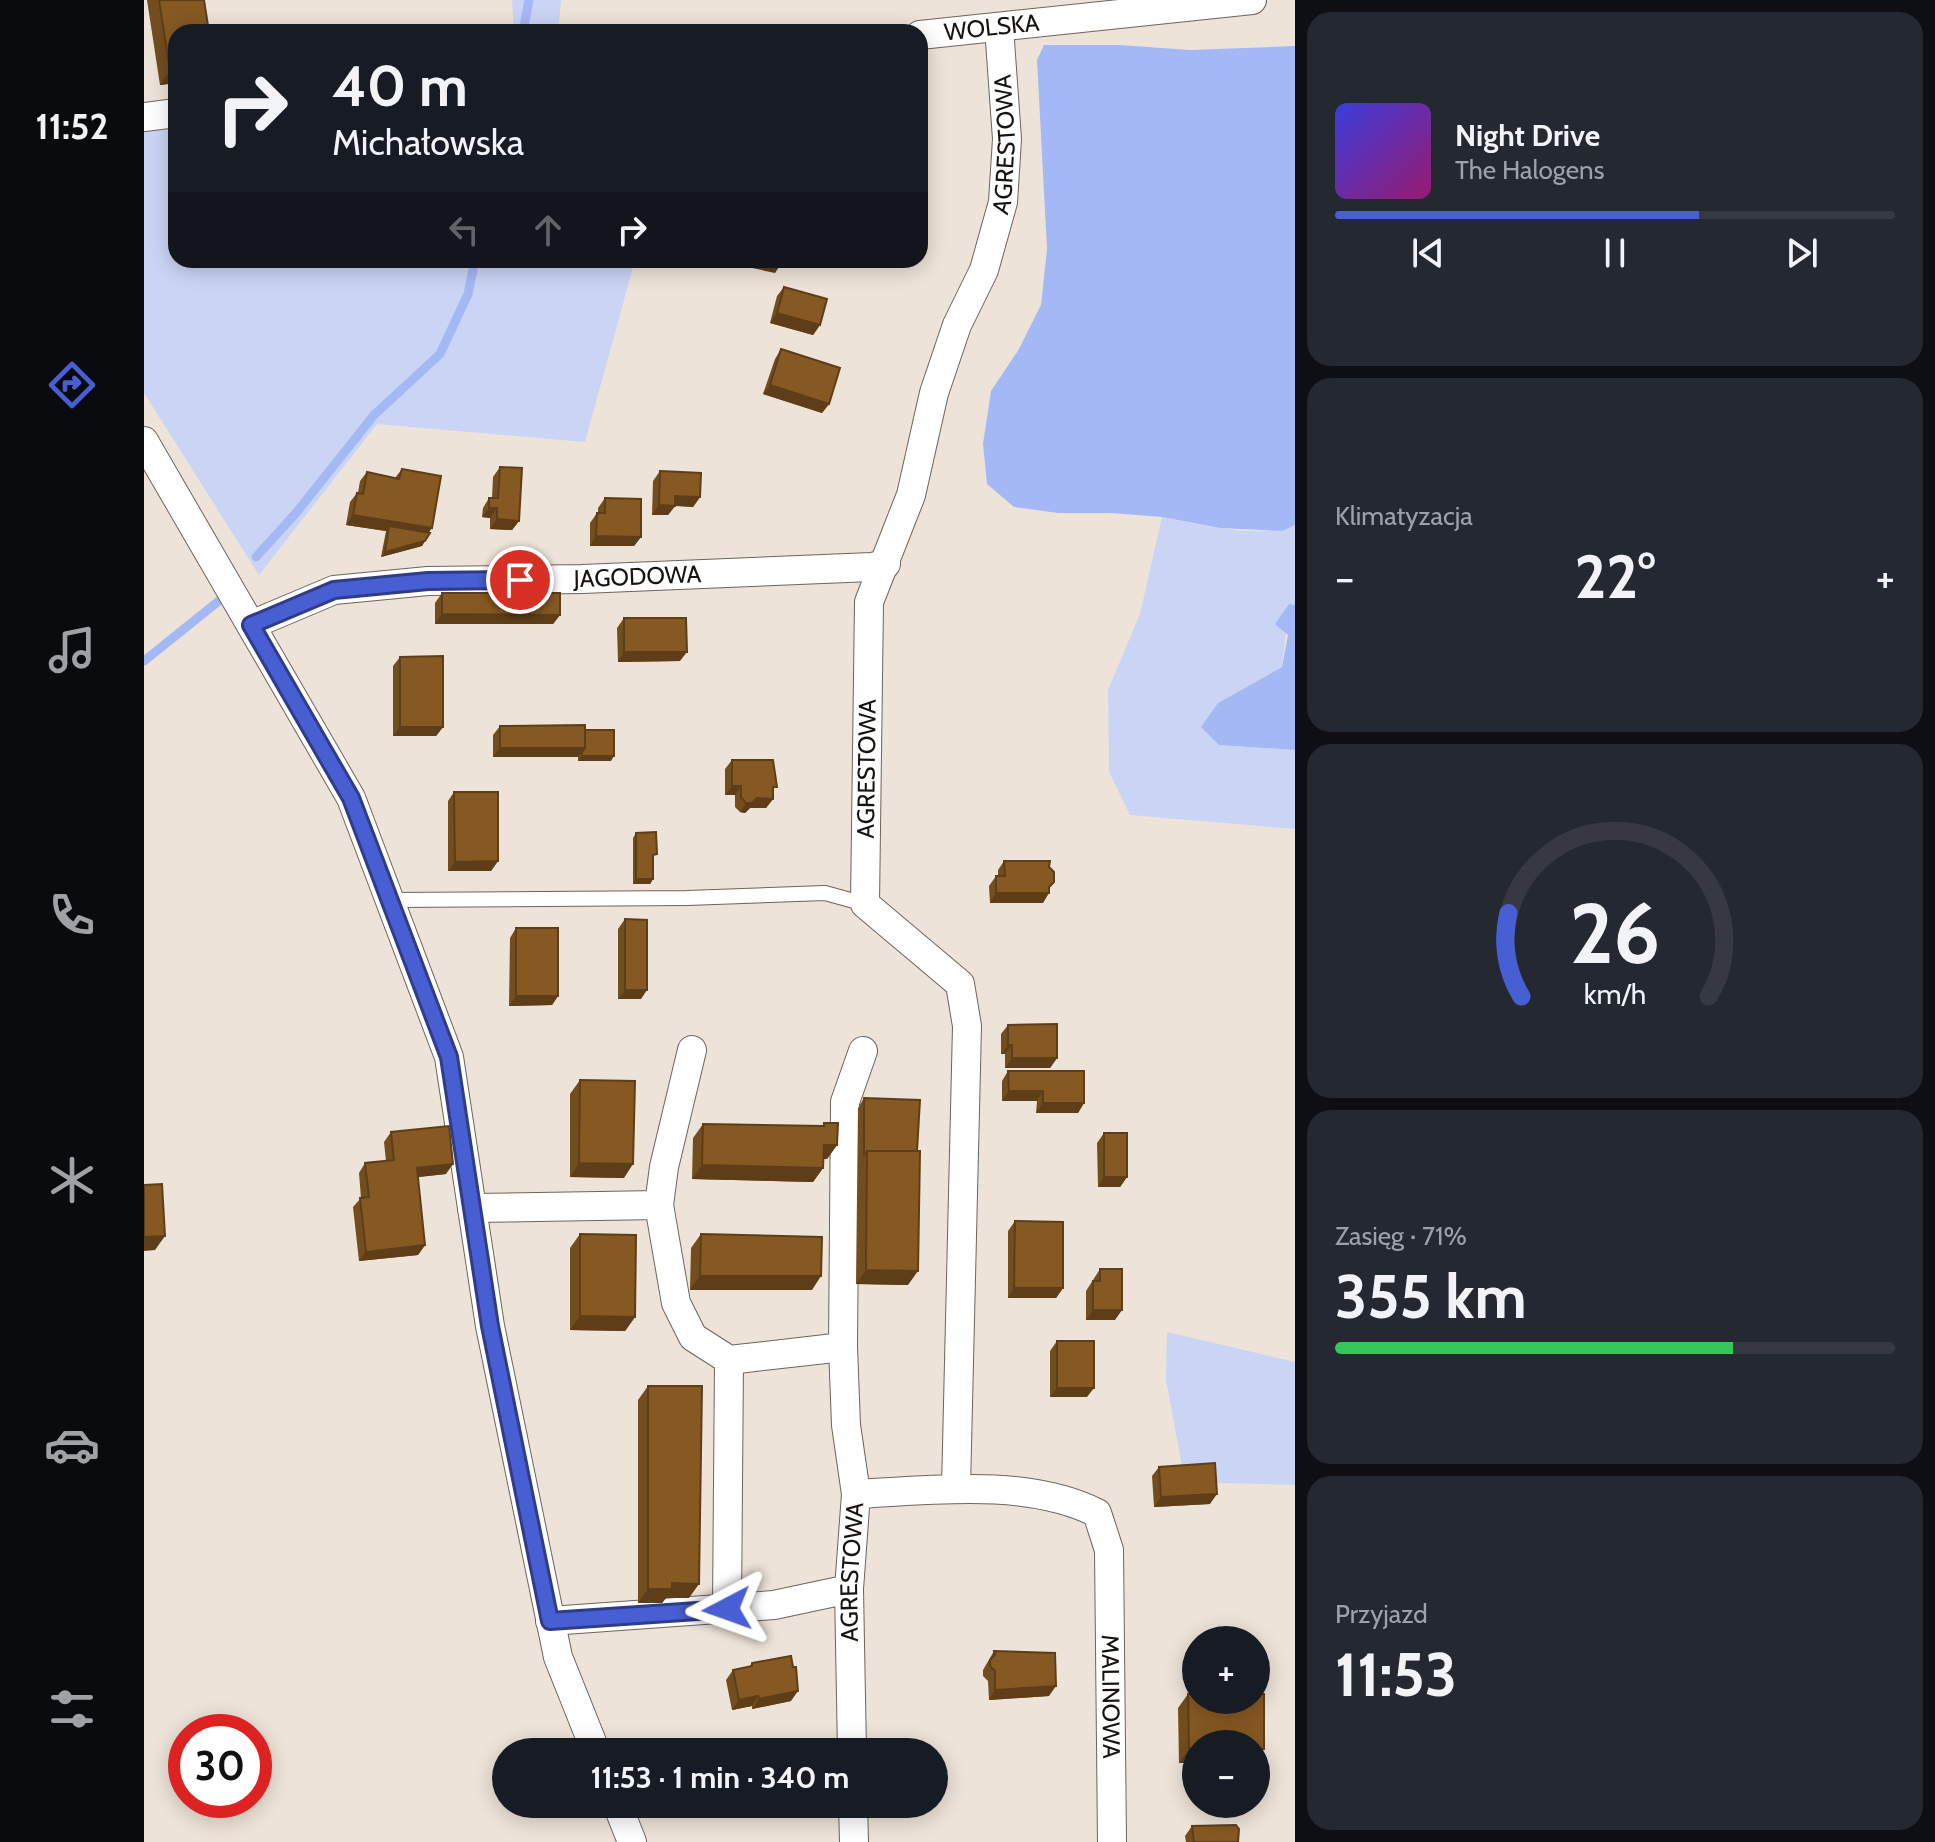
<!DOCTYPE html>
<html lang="pl">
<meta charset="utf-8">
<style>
body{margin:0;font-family:Cabin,sans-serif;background:#242831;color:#f1f3f6;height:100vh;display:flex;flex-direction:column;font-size:30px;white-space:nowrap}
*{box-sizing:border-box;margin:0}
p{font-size:26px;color:#9ea1a6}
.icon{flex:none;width:44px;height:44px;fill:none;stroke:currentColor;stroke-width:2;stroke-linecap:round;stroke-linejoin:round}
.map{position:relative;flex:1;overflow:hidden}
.drawer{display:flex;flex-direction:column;gap:12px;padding:12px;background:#0d0f14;width:640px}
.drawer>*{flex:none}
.banner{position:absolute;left:24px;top:24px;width:760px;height:244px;border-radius:24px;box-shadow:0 4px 20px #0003;background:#171b24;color:#f1f3f6;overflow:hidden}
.fabs{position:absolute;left:1038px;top:1626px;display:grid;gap:16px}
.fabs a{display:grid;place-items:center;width:88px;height:88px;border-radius:50%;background:#171b24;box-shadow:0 4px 20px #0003;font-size:40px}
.speed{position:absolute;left:24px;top:1714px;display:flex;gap:16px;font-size:40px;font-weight:700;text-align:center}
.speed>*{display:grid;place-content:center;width:104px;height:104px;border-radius:50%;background:#171b24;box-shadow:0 4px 20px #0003;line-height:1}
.speed .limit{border:12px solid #d22;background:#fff;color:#111}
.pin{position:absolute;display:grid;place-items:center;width:68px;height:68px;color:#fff;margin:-34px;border:4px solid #fff;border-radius:50%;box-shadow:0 2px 8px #0007}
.me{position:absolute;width:88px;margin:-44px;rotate:266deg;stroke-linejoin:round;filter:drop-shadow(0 0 6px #0008)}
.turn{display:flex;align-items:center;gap:28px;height:168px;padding:0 32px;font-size:36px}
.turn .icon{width:104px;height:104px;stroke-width:2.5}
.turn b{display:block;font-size:56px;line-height:68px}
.lanes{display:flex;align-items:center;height:76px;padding:0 32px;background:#0003;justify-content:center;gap:40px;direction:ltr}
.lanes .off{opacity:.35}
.big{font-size:60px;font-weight:700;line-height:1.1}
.drawer .widget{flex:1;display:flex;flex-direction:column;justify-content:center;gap:12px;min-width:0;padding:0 28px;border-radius:24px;background:#242831}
.drawer .dial{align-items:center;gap:0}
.dial svg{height:208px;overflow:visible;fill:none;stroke:#363941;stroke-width:7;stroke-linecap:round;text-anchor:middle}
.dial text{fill:#f1f3f6;stroke:none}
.song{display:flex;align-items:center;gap:24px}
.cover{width:96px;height:96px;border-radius:12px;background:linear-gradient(135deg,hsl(240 70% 55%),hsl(320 70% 35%))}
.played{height:8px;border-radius:4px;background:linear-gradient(90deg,#485ed3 65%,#363941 65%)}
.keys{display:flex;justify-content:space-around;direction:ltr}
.heat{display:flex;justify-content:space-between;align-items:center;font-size:44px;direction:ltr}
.charge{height:12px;border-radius:6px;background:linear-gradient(90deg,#34c759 71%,#363941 0)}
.trip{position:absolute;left:348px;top:1738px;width:456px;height:80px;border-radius:40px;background:#171b24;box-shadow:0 4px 20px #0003;font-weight:700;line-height:80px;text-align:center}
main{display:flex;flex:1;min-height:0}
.tabs{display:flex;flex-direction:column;width:144px;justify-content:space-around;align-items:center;background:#090b0e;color:#9ea1a6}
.tabs .icon{width:56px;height:56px}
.tabs .active{color:#485ed3}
.tabs b{font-size:36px;color:#f1f3f6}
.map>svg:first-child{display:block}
</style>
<main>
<nav class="tabs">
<b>11:52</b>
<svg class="icon active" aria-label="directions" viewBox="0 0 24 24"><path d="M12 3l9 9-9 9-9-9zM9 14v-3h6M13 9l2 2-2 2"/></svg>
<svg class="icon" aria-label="music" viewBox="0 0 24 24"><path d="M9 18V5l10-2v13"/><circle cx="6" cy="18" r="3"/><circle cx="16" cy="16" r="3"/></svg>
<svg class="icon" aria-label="phone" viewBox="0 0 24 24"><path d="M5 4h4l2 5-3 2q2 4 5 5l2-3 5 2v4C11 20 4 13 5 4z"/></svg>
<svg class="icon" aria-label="climate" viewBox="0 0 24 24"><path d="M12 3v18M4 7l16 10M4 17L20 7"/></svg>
<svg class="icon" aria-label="car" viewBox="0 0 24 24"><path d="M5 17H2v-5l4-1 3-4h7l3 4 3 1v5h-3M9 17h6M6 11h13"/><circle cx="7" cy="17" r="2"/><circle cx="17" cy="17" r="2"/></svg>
<svg class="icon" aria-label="filters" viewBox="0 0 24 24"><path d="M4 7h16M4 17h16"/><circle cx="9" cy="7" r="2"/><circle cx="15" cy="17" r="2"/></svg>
</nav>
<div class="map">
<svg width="1151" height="1842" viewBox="0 0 1151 1842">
<rect width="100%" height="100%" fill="#ede3d8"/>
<!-- green -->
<path fill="#cad5f5" d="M368,0H417L414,32H370Z
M32,125V260H491L441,442L233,424L115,575L0,393V128Z
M1018,517C1055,524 1116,540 1151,525V605L1145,604L1138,667L1074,703L1075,745L1151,750V829L986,815L965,772L964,690L996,614Z
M1023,1332L1151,1362V1485L1041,1482L1022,1380Z"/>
<!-- water -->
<path fill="#a5b8f6" d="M900,45H976L1046,50L1151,46V525L1138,531L1076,528L1018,517L967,513H914L870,507L843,484L839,444L847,391L875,349L897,305L903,249L893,60Z
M1145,604L1151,605V750L1075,745L1057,727L1074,703L1138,667L1144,635L1131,624Z"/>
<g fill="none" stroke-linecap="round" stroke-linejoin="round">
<!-- stream -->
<path stroke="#a5b8f6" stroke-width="9" d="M379,32L385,0
M112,557L152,513L230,415L296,354L324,294L331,260
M0,661L76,600"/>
<!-- service casing -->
<g stroke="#6d645b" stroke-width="16">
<path id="service" d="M246,900L543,898L681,893L721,904"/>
</g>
<!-- minor casing -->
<g stroke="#6d645b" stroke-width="30">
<g id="minor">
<path id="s1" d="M776,35L1108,0"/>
<path d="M0,117L32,113"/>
<path d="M0,441L207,798L305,1057L346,1326L414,1657L452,1752"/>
<path id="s2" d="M107,625L190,590L284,581L438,579L728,567L742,564"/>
<path d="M515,1205L532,1303L549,1337L585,1360L699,1347"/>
<path d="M328,1208L515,1205L520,1167L548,1050"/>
<path id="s3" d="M812,1488L823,1026L816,984L721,904L725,602L767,495L790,393L813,325L840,270L859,202L863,139L855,27"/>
<path id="s4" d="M712,1494C788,1490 883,1478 953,1513L965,1550L968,1842"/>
<path d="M583,1609L585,1360"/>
<path d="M406,1621L630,1605L705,1589"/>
<path id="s5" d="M708,1752L705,1589L712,1494L702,1425L699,1347L701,1102L719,1051"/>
<path d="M473,1804L488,1842"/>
<path d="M709,1804L710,1842"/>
</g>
</g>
<!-- service -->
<use href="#service" stroke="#fff" stroke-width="14"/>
<!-- minor -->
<use href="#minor" stroke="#fff" stroke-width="28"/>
</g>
<!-- wall -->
<path fill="#734d1d" d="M3,0H60L32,32V83L16,85Z
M640,287L676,325L669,335L626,323L633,296Z
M637,349L685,404L678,413L619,394L631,359Z
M356,467L375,521L368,530L346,529V518L338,517L339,508L345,498H348L349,477Z
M258,469L285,533L278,546L237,557L242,531L202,525L206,502L213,493H214L216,481L223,472L251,478Z
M516,471L556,497L549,507L531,506L524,515H508L509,481Z
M461,498L497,537L490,546H446V523L453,513H454V508Z
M298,593L416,615L409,624H291V603Z
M480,618L536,661L474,662L473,628Z
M256,657L299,727L292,736H249V666Z
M356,726L441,730L467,761H434V757H349V735Z
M588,760L629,792V799L622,808H606L601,813L596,812L591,807V795H581V769Z
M310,792L354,861L347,871H304V801Z
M492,833L509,859V879L506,884H489V838Z
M860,861L905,889L899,903H846L845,886L852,876H854V870Z
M481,919L497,999H474V929Z
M372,928L414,996L408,1005L365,1006L366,938Z
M864,1025L913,1058L906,1068H861V1054H857V1034Z
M864,1071L940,1103L934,1113H892L893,1101H858V1081Z
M436,1080L480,1178L426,1177V1094Z
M720,1098L764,1285L712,1284L714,1108Z
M680,1123L693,1145L683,1159H679V1168L669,1182L548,1179L549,1138L559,1124L678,1126Z
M247,1132L302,1174L274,1177L281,1245L274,1255L215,1261L209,1207L217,1198L215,1173L221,1163L242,1161L240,1142Z
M960,1133L983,1177L976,1187H954L953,1143Z
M871,1221L919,1288L912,1298H864V1231Z
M436,1234L491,1317L481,1331L426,1330V1248Z
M557,1234L668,1290H546L547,1248Z
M956,1269L971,1320H942V1291Z
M913,1341L943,1397H906V1351Z
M504,1386L545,1598H522L518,1603H494V1400Z
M1015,1467L1066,1504L1010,1507L1008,1476Z
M850,1651L905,1696L845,1700L844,1681L839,1676V1670Z
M608,1663L647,1701L608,1709V1706L588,1710L582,1680L589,1670L605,1667Z
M1044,1694L1052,1744V1763H1035L1034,1708Z
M1048,1826L1094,1842H1042L1041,1836Z"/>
<!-- shaded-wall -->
<path fill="#5e3e18" d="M32,70V83L16,85L26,71Z
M571,260H621L637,264L631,273Z
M633,313L676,325L669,335L626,323Z
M626,385L685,404L678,413L619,394Z
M531,496L556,497L549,507L524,505Z
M515,505L531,506L524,515H508Z
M345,508H353L346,518L338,517Z
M209,515L288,528L281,538L245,526L242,531L202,525Z
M353,519L375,521L368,530L346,529Z
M452,536L497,537L490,546H446Z
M281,541L278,546L237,557L241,552Z
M298,614L416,615L409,624H291Z
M480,652H543L536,661L474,662Z
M256,727H299L292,736H249Z
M356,748H441L434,757H349Z
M438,756H470L467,761H434Z
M588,786H597L591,795H581Z
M613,798L629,799L622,808H606L601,813L596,812L602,803Z
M354,861L347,871H304L311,862Z
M492,879H509L506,884H489Z
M910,882L902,893H905L899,903H846L852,893Z
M481,990H503L497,999H474Z
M372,996H414L408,1005L365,1006Z
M864,1045H868L861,1054H857Z
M868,1058H913L906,1068H861Z
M865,1091H899L893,1101H858Z
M899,1103H940L934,1113H892Z
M680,1145H693L683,1159H670Z
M435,1163L489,1164L480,1178L426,1177Z
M309,1164L302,1174L266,1178L273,1168Z
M558,1165L679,1168L669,1182L548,1179Z
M960,1177H983L976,1187H954Z
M21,1236L11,1250L0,1251V1237Z
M281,1245L274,1255L215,1261L222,1252Z
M722,1270L774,1271L764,1285L712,1284Z
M556,1276H677L668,1290H546Z
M870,1288H919L912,1298H864Z
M949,1310H978L971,1320H942Z
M436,1316L491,1317L481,1331L426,1330Z
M913,1388H950L943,1397H906Z
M1073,1494L1066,1504L1010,1507L1017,1497Z
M528,1583L555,1584L545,1598H522L518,1603H494L504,1589Z
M912,1686L905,1696L845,1700L851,1690Z
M654,1691L647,1701L608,1709L615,1699Z
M614,1696L608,1706L588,1710L595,1700Z
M1045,1749H1052V1763H1035Z
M1112,1749H1120L1112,1761Z"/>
<!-- building -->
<path fill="#865922" stroke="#5e3e18" stroke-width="2" d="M15,0H60L65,32H32V70L26,71Z
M621,260H638L637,264Z
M640,287L683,299L676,325L633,313Z
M637,349L696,368L685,404L626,385Z
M356,467L378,468L375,521L353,519V508H345V498H354Z
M258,469L297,476L288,528L209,515L213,493L219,494L223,472L255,479Z
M516,471L557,473L556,497L531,496V506L515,505Z
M461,498L497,499V537L452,536L453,513H461Z
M245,526L286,533L281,541L241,552Z
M298,593H416V615L298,614Z
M480,618H542L543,652H480Z
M299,656V727H256V657Z
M441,725V748H356V726Z
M441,730H470V756H438V752L441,748Z
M588,760H629L633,787H629V799L613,798L608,803H602L597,797V786H588Z
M310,792H354V861L311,862Z
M512,832L513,854L509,855V879H492V833Z
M860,861H906L905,867L910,872V882L905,887V893H852V876H861Z
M481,919L503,920V990H481Z
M372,928H414V996H372Z
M913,1024V1058H868V1045H864V1025Z
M864,1071H940V1103H899V1091H865Z
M436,1080L491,1081L489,1164L435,1163Z
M720,1098L776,1100L773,1151H723L720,1155Z
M680,1123H694L693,1145H680L679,1168L558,1165L559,1124L680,1126Z
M305,1126L309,1164L273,1168L281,1245L222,1252L216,1198L225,1197L221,1163L250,1160L247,1132Z
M960,1133H983V1177H960Z
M723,1151H776L774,1271L722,1270Z
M18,1184L21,1236L0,1237V1185Z
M871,1221L919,1222V1288H870Z
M436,1234L492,1235L491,1317L436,1316Z
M557,1234L678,1237L677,1276H556Z
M956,1269H978V1310H949V1281H956Z
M913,1341H950V1388H913Z
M504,1386H558L555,1584L528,1583V1589H504Z
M1071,1463L1073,1494L1017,1497L1015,1467Z
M850,1651L911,1653L912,1686L851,1690V1671L846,1666V1660L851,1655Z
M647,1656L649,1667H652L654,1691L615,1699L614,1696L595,1700L589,1670L608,1666V1663Z
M1044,1694H1052V1700H1112V1694H1120V1749H1112V1744H1052V1749H1045Z
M1092,1825L1095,1829L1094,1842H1050L1048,1826Z"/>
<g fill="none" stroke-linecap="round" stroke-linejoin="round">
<!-- route casing -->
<g stroke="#2f3d89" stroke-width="20">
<path id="route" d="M376,580L284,581L190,590L107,625L207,798L305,1057L346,1326L406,1621L583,1609"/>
</g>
<!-- route -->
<use href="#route" stroke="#485ed3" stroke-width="14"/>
</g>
<g text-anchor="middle" stroke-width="6" stroke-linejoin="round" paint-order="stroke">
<!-- street labels -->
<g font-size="24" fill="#171410" stroke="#faf0e5">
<text dy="8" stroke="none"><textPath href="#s1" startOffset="72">WOLSKA</textPath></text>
<text dy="8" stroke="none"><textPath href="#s3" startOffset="1412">AGRESTOWA</textPath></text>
<text dy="8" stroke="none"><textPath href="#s2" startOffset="394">JAGODOWA</textPath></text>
<text dy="8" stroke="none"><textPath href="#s3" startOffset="764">AGRESTOWA</textPath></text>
<text dy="8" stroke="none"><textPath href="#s5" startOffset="180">AGRESTOWA</textPath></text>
<text dy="8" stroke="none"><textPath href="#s4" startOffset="430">MALINOWA</textPath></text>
</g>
</g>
</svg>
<div class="fabs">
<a>+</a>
<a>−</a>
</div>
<div class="speed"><div class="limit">30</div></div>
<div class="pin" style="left:376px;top:580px;background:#d93025"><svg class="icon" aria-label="arrive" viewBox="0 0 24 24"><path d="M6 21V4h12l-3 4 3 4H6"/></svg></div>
<svg class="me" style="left:583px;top:1609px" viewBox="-20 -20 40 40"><path d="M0-17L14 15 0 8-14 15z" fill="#485ed3" stroke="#fff" stroke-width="4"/></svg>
<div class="trip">11:53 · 1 min · 340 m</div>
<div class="banner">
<div class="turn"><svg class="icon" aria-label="right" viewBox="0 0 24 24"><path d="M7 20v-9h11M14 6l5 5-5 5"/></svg><div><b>40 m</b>Michałowska</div></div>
<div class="lanes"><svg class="icon off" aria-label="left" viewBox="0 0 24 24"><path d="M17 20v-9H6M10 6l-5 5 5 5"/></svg><svg class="icon off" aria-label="ahead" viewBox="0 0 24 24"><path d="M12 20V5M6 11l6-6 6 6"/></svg><svg class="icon" aria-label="right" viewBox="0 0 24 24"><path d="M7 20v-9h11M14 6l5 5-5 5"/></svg></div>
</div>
</div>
<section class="drawer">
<div class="widget">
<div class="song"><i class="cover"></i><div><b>Night Drive</b><p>The Halogens</p></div></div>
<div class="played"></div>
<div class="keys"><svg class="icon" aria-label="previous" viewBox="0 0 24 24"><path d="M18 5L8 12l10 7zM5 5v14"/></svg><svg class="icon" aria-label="pause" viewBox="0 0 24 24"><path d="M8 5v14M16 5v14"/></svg><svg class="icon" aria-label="next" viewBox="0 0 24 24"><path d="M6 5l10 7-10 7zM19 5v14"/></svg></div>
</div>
<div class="widget"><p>Klimatyzacja</p>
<div class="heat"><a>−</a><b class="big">22°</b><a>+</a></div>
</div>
<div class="widget dial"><svg viewBox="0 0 100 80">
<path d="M14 69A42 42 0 1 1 86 69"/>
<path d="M14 69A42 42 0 0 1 9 37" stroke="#485ed3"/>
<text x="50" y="56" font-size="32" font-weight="700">26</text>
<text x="50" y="72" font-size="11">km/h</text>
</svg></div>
<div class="widget"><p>Zasięg · 71%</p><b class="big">355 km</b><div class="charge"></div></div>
<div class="widget"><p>Przyjazd</p><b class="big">11:53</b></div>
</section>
</main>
